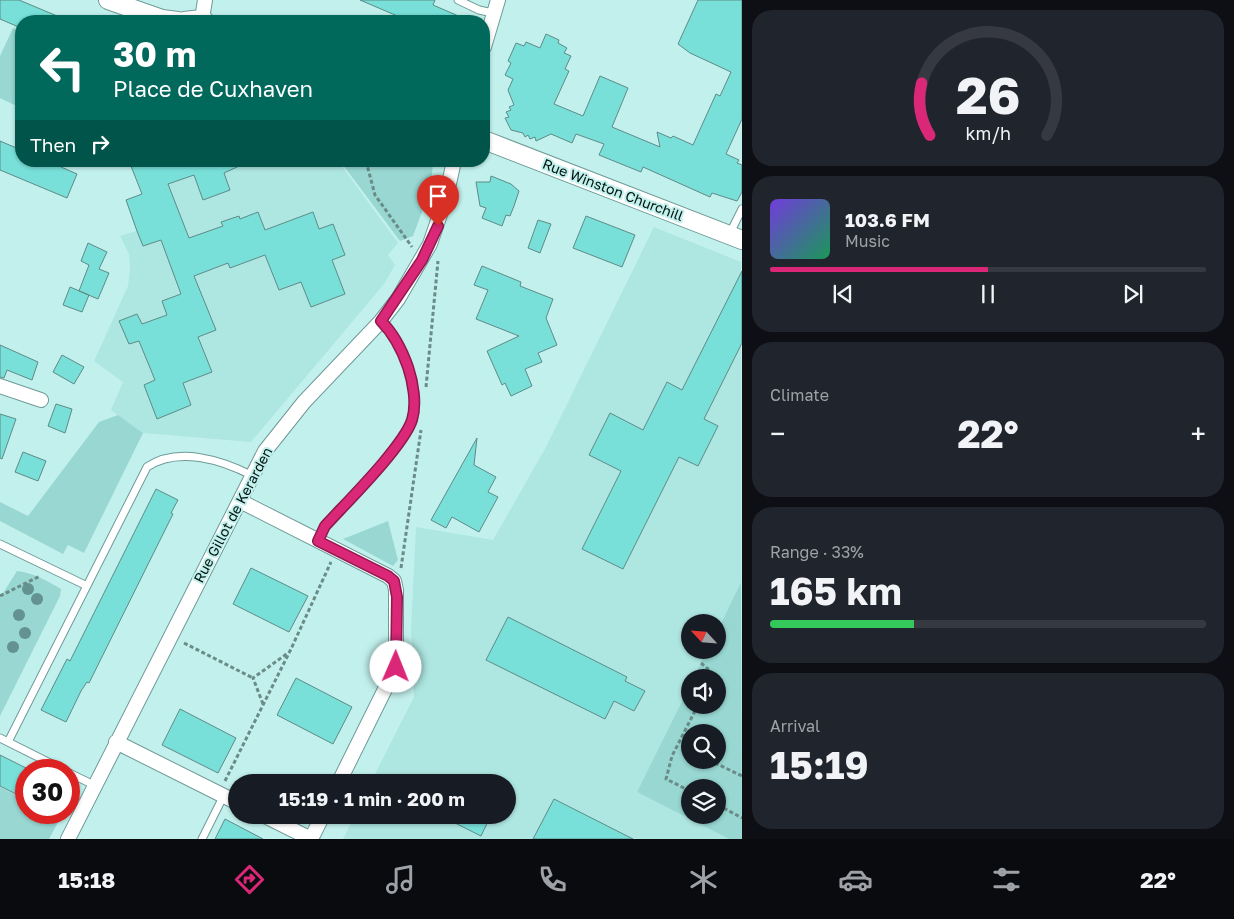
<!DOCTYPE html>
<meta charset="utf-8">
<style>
body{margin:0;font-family:"Golos Text",sans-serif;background:#20242c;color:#f1f3f6;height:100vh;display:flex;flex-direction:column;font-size:19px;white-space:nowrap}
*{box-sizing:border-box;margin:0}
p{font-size:16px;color:#9ea1a6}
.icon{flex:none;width:28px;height:28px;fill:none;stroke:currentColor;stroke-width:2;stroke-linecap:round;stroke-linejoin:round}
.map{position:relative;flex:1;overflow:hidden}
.details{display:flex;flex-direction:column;gap:10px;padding:10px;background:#0d0f14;width:492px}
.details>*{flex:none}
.hud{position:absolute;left:15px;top:15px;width:475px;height:152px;border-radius:20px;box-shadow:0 1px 4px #0004;background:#00695c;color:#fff;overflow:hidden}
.needle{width:32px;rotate:296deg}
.buttons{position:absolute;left:681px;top:614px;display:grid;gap:10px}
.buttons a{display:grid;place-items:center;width:45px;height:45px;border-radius:50%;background:#171b24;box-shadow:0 1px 4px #0004;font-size:25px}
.speed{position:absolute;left:15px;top:759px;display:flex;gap:10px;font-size:25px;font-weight:700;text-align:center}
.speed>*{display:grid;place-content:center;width:65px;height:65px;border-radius:50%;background:#171b24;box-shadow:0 1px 4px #0004;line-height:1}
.speed .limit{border:8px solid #d22;background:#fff;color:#111}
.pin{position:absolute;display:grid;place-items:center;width:42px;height:42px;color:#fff;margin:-51px -21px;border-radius:50% 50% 50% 0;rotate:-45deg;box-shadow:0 0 5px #0007}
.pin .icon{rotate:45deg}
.me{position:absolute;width:55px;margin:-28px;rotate:1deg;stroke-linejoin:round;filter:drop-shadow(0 0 4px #0008)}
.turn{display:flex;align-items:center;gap:18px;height:105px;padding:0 15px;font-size:22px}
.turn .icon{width:65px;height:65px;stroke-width:2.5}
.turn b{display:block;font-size:35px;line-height:42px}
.then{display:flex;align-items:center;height:48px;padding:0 15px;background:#0003;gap:10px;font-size:19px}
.big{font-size:38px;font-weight:700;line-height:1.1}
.details .tile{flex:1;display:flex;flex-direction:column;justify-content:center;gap:8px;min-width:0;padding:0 18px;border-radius:20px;background:#20242c}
.details .dial{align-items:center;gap:0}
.dial svg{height:130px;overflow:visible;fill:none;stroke:#363941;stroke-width:7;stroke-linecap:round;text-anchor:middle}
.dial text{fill:#f1f3f6;stroke:none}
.song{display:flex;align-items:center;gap:15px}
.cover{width:60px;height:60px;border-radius:8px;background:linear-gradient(135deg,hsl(260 70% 55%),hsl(150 70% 35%))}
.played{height:5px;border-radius:2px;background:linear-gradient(90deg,#db2777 50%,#363941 50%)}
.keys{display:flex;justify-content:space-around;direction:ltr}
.heat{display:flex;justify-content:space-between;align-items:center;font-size:28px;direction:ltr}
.charge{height:8px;border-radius:4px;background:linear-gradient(90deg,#34c759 33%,#363941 0)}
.trip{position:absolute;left:228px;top:774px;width:288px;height:50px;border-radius:25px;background:#171b24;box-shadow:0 1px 4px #0004;font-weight:700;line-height:50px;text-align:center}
.tabs{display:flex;height:80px;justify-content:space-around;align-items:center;background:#090b0e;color:#9ea1a6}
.tabs .icon{width:35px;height:35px}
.tabs .selected{color:#db2777}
.tabs b{font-size:22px;color:#f1f3f6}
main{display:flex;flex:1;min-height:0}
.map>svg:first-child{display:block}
</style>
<main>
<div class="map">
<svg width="742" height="839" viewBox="0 0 742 839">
<rect width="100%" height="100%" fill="#c2f1ed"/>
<!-- built -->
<path fill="#aee6e1" d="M129,161H338L398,243L388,255L395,265L384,284L251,442L143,433L111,410L123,382L94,361L128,286L130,270L129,254L120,236L136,231L126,200L142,194Z
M654,227L741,262V582L718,630V622H690V650H707L694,677L690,678V685L637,792L729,839H343L355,815H506V782H371L414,697L411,629L416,527L493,540L546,447Z"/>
<!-- green -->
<path fill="#98d7d2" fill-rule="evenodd" d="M13,28L21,31V108L0,98V56Z
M340,161H433L431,188L413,236L400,241Z
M118,415L143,433L84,553L68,545L63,554L0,521V502L28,516L99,422Z
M388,521L398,560L393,566L343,539Z
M17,571C34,573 46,580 61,589L60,596L0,716V598Z
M741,582L742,839H729L637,792L690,685V705H718V678L694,677L707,650H718V630ZM690,732H718V760H690ZM690,788H718V815H690Z
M0,787L26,800V812L63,813L49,839H0Z"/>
<!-- building -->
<path fill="#79e0d9" stroke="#5f8a87" d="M0,0H19L69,21H21V28L0,19Z
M360,0H435L433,5L470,21H409Z
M698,0H742V119L726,154L739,160L737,163L742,165V192L737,201L712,193L710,197L643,167L641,172L599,155L604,144L576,134L572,143L551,134L536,141L535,137L530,139L528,135L525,137L523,133L511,130L505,118L509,117L506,112L511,110L509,107L514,105L508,90L513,79L505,75L511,63L508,61L516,43L524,46L526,42L540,48L546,34L559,40L558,43L567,48L564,53L571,56L565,69L569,71L554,104L583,116L600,76L628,88L612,127L660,147L657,132L671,138L673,136L693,145L716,94L720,96L731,72L690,53L678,44Z
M0,141L21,150V161H64L61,167L77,174L67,198L0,170Z
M129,161H250L224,173L230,190L203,200L194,175L168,184L189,238L223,226L221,222L239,216L240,219L258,212L265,230L313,212L319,229L333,224L345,255L332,260L345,294L311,307L301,282L279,290L265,255L230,268L228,263L194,276L216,330L198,337L212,372L183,383L191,405L157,419L144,385L155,380L139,341L129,344L119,321L137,314L142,324L167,315L162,301L181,294L161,240L143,246L137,231L126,200L142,194Z
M491,176L511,184L519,191L514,206L510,216L506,215L502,226L482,218L486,208L480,206L476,182H490Z
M586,216L635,235L622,267L573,248Z
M538,220L551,224L540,253L528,248Z
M88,243L107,252L99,269L109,273L98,299L79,291L89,265L81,261Z
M482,266L521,282L520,286L553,299L546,318L557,345L538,353L542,362L525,369L532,386L511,396L505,383L502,385L487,351L519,336L476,319L488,290L474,285Z
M742,271V343L704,419L718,426L698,466L679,457L623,569L582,549L621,471L589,455L610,413L643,430L667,382L682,390Z
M70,287L89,295L82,312L63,305Z
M0,345L38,362L32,380L7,370L4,378L0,377Z
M62,355L84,367L74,384L53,372Z
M56,404L72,409L65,433L48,426Z
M0,414L16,419L2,459L0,458Z
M477,438L474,465L496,477L488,492L498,497L479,532L452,517L446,528L431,520Z
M23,452L46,461L38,481L15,472Z
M156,489L178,500L171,513L173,514L89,683L87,682L81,691L66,722L41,710L67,659L70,661Z
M251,568L308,596L289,632L233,604Z
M508,617L627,677L625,681L645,691L634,711L614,701L605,719L486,660Z
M296,678L352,707L333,744L277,715Z
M180,709L236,738L218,773L162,745Z
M0,755L26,768V796L22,793L20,796L0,786Z
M554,799L633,839H533Z
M439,815H491L481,836Z
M225,819L263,839H215Z"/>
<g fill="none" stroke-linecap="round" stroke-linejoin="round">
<!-- service casing -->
<g stroke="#6e9a97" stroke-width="9">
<path id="service" d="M458,0L479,10L493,13
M729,235L742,209
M318,541L325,526C346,503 404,446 412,420C417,404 413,382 408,367C402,350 394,334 381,321
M0,544L85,585
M0,738L64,770
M8,742L147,467C178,446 222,460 253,476
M69,773L94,785
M202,839L224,795"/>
</g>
<!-- minor casing -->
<g stroke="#6e9a97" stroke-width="16">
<path id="minor" d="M202,19L205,0
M484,47L498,0
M0,386L41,400
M240,501L388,576L394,581L396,590V667L339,782
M116,742L236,802
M263,815L311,839
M68,839L265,451L304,402L381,321L398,299L430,244L446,197L454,161
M311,839L323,815"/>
</g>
<!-- tertiary casing -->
<g stroke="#6e9a97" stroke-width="20">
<path id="tertiary" d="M108,0L162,19L178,21
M184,21L202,19L205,21
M484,140L742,240"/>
</g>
<!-- path -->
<path stroke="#6a8b87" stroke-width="3" stroke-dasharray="4 2.5" stroke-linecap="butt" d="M366,161L375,195L412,247
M426,387L438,261
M401,568L421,430
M0,596L40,576
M184,643L253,678
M701,663L708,669L707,678
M263,704L253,678L288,653
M709,760L742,776
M225,781L291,649L331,562
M690,791L666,779L672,756L698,705
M718,805L742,818"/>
<!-- service -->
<use href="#service" stroke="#fff" stroke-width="7"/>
<!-- minor -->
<use href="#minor" stroke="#fff" stroke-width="14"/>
<!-- tertiary -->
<use href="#tertiary" stroke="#fff" stroke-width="18"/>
</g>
<!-- trees -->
<g fill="#639290">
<circle cx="28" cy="589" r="6"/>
<circle cx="37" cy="599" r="6"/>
<circle cx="19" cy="615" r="6"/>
<circle cx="25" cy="633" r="6"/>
<circle cx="13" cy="647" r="6"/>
</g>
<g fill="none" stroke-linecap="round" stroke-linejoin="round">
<!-- route casing -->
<g stroke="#8e194d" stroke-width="12">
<path id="route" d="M396,667L397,597L394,581L388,576L318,541L325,526C346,503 403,447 412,420C417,404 413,382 408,367C402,350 394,334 381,321L422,260L438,226"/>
</g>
<!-- route -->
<use href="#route" stroke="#db2777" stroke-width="9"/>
</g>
<g text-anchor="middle" stroke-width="4" stroke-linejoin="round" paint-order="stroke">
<!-- street labels -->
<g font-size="14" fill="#031311" stroke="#c2f1ed">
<text transform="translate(613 190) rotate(21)" y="5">Rue Winston Churchill</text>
<text transform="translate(233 515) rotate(-62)" y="5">Rue Gillot de Kerarden</text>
</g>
</g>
</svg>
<div class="buttons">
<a><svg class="needle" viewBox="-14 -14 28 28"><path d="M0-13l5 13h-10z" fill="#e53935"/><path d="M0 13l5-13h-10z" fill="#9ea1a6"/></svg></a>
<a><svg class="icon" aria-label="sound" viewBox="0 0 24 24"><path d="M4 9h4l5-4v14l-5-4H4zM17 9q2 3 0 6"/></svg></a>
<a><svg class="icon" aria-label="search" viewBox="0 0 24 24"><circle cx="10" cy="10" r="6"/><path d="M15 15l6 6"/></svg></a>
<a><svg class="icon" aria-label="layers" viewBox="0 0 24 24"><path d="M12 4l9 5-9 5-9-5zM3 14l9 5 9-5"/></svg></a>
</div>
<div class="speed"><div class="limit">30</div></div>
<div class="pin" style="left:438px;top:226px;background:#d93025"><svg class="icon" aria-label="arrive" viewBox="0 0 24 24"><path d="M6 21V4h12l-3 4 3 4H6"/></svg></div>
<svg class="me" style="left:396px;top:667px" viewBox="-20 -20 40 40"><circle r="19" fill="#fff"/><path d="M0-13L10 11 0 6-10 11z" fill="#db2777"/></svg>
<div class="trip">15:19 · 1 min · 200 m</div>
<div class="hud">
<div class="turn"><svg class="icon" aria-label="left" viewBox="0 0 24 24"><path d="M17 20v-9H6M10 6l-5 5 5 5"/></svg><div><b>30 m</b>Place de Cuxhaven</div></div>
<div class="then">Then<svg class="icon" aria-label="right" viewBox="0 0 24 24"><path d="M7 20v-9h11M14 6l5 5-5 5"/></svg></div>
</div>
</div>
<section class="details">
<div class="tile dial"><svg viewBox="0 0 100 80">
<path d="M14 69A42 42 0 1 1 86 69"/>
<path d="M14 69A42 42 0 0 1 9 37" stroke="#db2777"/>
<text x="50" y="56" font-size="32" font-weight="700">26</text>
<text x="50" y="72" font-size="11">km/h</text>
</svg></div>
<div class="tile">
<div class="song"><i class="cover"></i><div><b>103.6 FM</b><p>Music</p></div></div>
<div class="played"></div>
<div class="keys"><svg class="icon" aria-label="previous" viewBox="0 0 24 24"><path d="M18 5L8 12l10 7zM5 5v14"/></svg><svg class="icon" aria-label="pause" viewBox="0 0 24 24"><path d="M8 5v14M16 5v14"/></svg><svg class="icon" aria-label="next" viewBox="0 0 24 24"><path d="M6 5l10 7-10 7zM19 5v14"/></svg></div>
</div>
<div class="tile"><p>Climate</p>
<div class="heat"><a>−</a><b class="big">22°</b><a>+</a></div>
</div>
<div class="tile"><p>Range · 33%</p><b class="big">165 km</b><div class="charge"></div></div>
<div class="tile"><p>Arrival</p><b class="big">15:19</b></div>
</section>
</main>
<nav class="tabs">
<b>15:18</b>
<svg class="icon selected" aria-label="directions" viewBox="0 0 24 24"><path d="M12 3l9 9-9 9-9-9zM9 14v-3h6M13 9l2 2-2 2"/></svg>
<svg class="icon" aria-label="music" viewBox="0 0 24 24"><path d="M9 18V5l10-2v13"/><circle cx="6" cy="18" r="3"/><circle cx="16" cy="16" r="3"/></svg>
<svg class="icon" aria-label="phone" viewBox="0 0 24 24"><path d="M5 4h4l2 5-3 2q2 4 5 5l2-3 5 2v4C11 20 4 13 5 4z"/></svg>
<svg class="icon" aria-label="climate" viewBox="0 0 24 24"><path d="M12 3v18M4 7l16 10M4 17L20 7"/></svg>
<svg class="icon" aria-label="car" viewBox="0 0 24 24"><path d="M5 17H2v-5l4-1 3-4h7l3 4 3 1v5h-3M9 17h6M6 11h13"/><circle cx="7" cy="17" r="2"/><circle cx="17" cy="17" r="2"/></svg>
<svg class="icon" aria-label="filters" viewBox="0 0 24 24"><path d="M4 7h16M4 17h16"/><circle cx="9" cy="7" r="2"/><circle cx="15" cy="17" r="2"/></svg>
<b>22°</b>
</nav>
